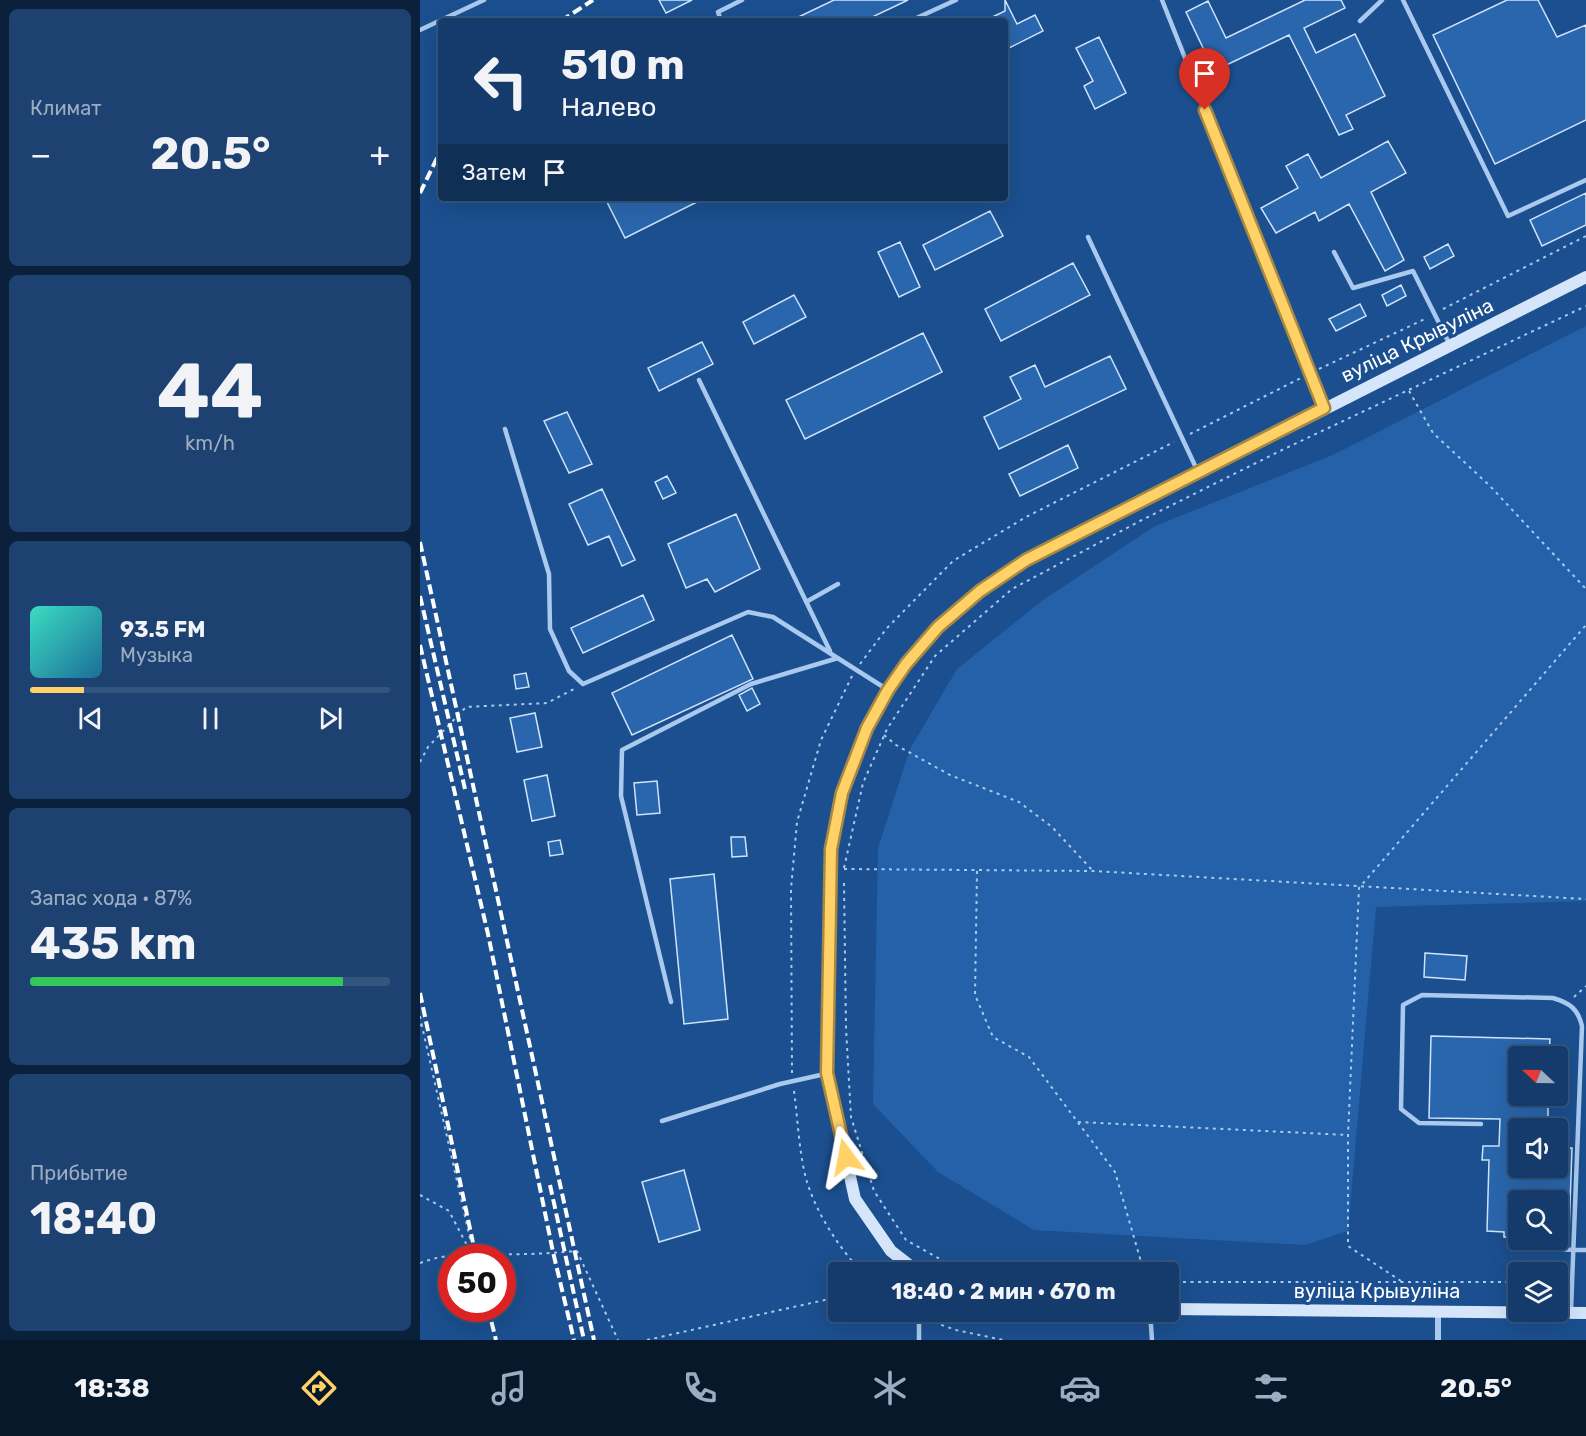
<!DOCTYPE html>
<html lang="ru">
<meta charset="utf-8">
<style>
body{margin:0;font-family:Rubik,sans-serif;background:#1d4271;color:#f1f3f6;height:100vh;display:flex;flex-direction:column;font-size:22px;white-space:nowrap}
*{box-sizing:border-box;margin:0}
p{font-size:20px;color:#9dadc1}
.icon{flex:none;width:33px;height:33px;fill:none;stroke:currentColor;stroke-width:2;stroke-linecap:round;stroke-linejoin:round}
.map{position:relative;flex:1;overflow:hidden}
.side{display:flex;flex-direction:column;gap:9px;padding:9px;background:#0b203b;width:420px}
.side>*{flex:none}
.hud{position:absolute;left:18px;top:18px;width:570px;height:183px;border-radius:6px;box-shadow:0 6px 24px #0002,0 0 0 2px #33557e;background:#143b6b;color:#f1f3f6;overflow:hidden}
.needle{width:39px;rotate:292deg}
.controls{position:absolute;left:1088px;top:1046px;display:grid;gap:12px}
.controls a{display:grid;place-items:center;width:60px;height:60px;border-radius:6px;background:#143b6b;box-shadow:0 6px 24px #0002,0 0 0 2px #33557e;font-size:30px}
.speed{position:absolute;left:18px;top:1244px;display:flex;gap:12px;font-size:30px;font-weight:700;text-align:center}
.speed>*{display:grid;place-content:center;width:78px;height:78px;border-radius:50%;background:#143b6b;box-shadow:0 6px 24px #0002,0 0 0 2px #33557e;line-height:1}
.speed .limit{border:9px solid #d22;background:#fff;color:#111}
.pin{position:absolute;display:grid;place-items:center;width:51px;height:51px;color:#fff;margin:-62px -26px;border-radius:50% 50% 50% 0;rotate:-45deg;box-shadow:0 0 6px #0007}
.pin .icon{rotate:45deg}
.me{position:absolute;width:66px;margin:-33px;rotate:347deg;stroke-linejoin:round;filter:drop-shadow(0 0 4px #0008)}
.turn{display:flex;align-items:center;gap:21px;height:126px;padding:0 24px;font-size:27px}
.turn .icon{width:78px;height:78px;stroke-width:2.5}
.turn b{display:block;font-size:42px;line-height:51px}
.then{display:flex;align-items:center;height:57px;padding:0 24px;background:#0003;gap:12px;font-size:22px}
.big{font-size:45px;font-weight:700;line-height:1.1}
.side .widget{flex:1;display:flex;flex-direction:column;justify-content:center;gap:9px;min-width:0;padding:0 21px;border-radius:9px;background:#1d4271}
.side .dial{align-items:center;gap:0}
.dial b{font-size:78px;line-height:1}
.song{display:flex;align-items:center;gap:18px}
.cover{width:72px;height:72px;border-radius:9px;background:linear-gradient(135deg,hsl(170 70% 55%),hsl(200 70% 35%))}
.played{height:6px;border-radius:3px;background:linear-gradient(90deg,#ffd166 15%,#33557e 15%)}
.keys{display:flex;justify-content:space-around;direction:ltr}
.heat{display:flex;justify-content:space-between;align-items:center;font-size:33px;direction:ltr}
.charge{height:9px;border-radius:4px;background:linear-gradient(90deg,#34c759 87%,#33557e 0)}
.trip{position:absolute;left:408px;top:1262px;width:351px;height:60px;border-radius:6px;background:#143b6b;box-shadow:0 6px 24px #0002,0 0 0 2px #33557e;font-weight:700;line-height:60px;text-align:center}
.tabs{display:flex;height:96px;justify-content:space-around;align-items:center;background:#08182b;color:#9dadc1}
.tabs .icon{width:42px;height:42px}
.tabs .current{color:#ffd166}
.tabs b{font-size:27px;color:#f1f3f6}
main{display:flex;flex:1;min-height:0}
.map>svg:first-child{display:block}
</style>
<main>
<section class="side">
<div class="widget"><p>Климат</p>
<div class="heat"><a>−</a><b class="big">20.5°</b><a>+</a></div>
</div>
<div class="widget dial"><b>44</b><p>km/h</p></div>
<div class="widget">
<div class="song"><i class="cover"></i><div><b>93.5 FM</b><p>Музыка</p></div></div>
<div class="played"></div>
<div class="keys"><svg class="icon" aria-label="previous" viewBox="0 0 24 24"><path d="M18 5L8 12l10 7zM5 5v14"/></svg><svg class="icon" aria-label="pause" viewBox="0 0 24 24"><path d="M8 5v14M16 5v14"/></svg><svg class="icon" aria-label="next" viewBox="0 0 24 24"><path d="M6 5l10 7-10 7zM19 5v14"/></svg></div>
</div>
<div class="widget"><p>Запас хода · 87%</p><b class="big">435 km</b><div class="charge"></div></div>
<div class="widget"><p>Прибытие</p><b class="big">18:40</b></div>
</section>
<div class="map">
<svg width="1166" height="1340" viewBox="0 0 1166 1340">
<rect width="100%" height="100%" fill="#1b4f8f"/>
<!-- green -->
<path fill="#2461a8" d="M1166,326V901L956,907L928,1231L885,1245L614,1230L518,1172L453,1104L458,848L490,749L537,669L623,600L735,526L915,454Z"/>
<!-- building -->
<path fill="#2a66ad" stroke="#cfe3fa" stroke-width="1.5" d="M239,0H272L246,13Z
M414,0H488L444,21H370Z
M585,0L597,24L615,15L623,31L585,50V21H564L585,11Z
M885,0H921L925,8L884,28L896,53L935,34L965,96L926,115L933,129L919,135L869,35L794,71L766,12L788,1L806,38Z
M1087,0H1118L1137,37L1166,25V120L1075,164L1013,35Z
M679,37L706,93L675,109L664,86L673,81L656,48Z
M968,141L986,173L951,192L984,260L965,271L929,204L899,221L895,212L856,233L841,208L878,188L866,166L888,154L901,178Z
M1166,193V225L1122,246L1110,220Z
M185,198H285L205,238Z
M570,211L583,236L515,270L503,245Z
M480,242L500,287L479,297L458,252Z
M1028,244L1034,256L1010,269L1004,257Z
M653,263L670,295L581,341L565,309Z
M981,285L986,296L967,306L962,295Z
M374,295L386,317L334,344L323,322Z
M940,304L946,316L916,331L909,319Z
M503,333L522,372L385,439L366,400Z
M282,342L293,364L239,391L228,368Z
M690,356L706,389L579,449L564,417L601,399L590,377L615,365L625,387Z
M147,412L172,464L149,473L124,421Z
M648,445L658,468L600,496L589,474Z
M247,476L256,493L243,499L235,482Z
M182,489L215,560L202,566L189,536L168,545L149,504Z
M316,514L340,569L295,592L287,579L266,588L248,544Z
M223,595L234,620L163,653L151,628Z
M312,635L333,679L212,735L192,693Z
M106,673L109,687L96,689L94,675Z
M332,688L340,704L327,711L319,695Z
M115,713L122,747L97,752L90,718Z
M127,775L135,816L112,821L104,780Z
M237,781L240,813L217,815L214,783Z
M311,837H325L327,856L312,857Z
M140,840L143,854L130,856L128,842Z
M294,874L308,1019L264,1024L250,879Z
M1005,953L1047,956L1045,980L1004,977Z
M1011,1036L1130,1039L1129,1056H1098V1095H1128V1122L1090,1121L1089,1147H1098V1167H1137V1148H1152L1149,1233H1137V1200H1098L1096,1237H1084V1232L1067,1231L1069,1160H1062L1063,1146H1079L1080,1119L1009,1118Z
M264,1170L280,1230L239,1242L222,1182Z"/>
<g fill="none" stroke-linecap="round" stroke-linejoin="round">
<!-- path -->
<path stroke="#a9c9ee" stroke-width="2" stroke-dasharray="3 4.5" stroke-linecap="butt" d="M1023,309L1166,236
M899,369L1007,318
M989,391L1013,433L1070,486L1166,589
M770,434L883,377
M440,664L467,628L533,561L606,517L754,442
M464,735L476,745L530,775L599,802L632,827L673,871
M0,762L8,747L46,707L127,703L156,688
M424,868L443,783L467,729L515,656L592,589L720,521L864,449L1166,306
M424,869L673,871L1166,899
M557,871L555,995L573,1037L609,1057L695,1172L724,1272
M424,883L426,1028L431,1117L454,1191L486,1240L536,1268L564,1272
M1154,997L1166,986
M0,1016L2,1026
M0,1025L2,1026L53,1252
M372,1073L371,889L377,822L401,740L432,676
M374,1091C378,1120 379,1155 387,1182C397,1214 419,1248 442,1272
M658,1122L928,1135
M0,1195L29,1211L51,1253
M0,1263C27,1253 50,1254 78,1254C104,1255 131,1253 157,1251L198,1340
M981,1281L928,1246V1135L939,888L1166,625
M748,1282H1098
M507,1320L536,1330L583,1340
M227,1340L418,1297"/>
<!-- service -->
<path stroke="#a9c9ee" stroke-width="4.5" d="M742,0L904,408
M983,0L1088,216L1166,180
M301,21L298,12L322,0
M490,21L536,0
M940,21L962,0
M0,30L64,0
M668,237L778,472
M914,252L933,288L993,271L1029,343
M279,380L410,651
M85,429L129,574L130,629L149,671L163,684L328,612L353,617L468,690
M386,602L418,584
M251,1002L201,796L202,750L331,684L418,658
M242,1121L360,1084L405,1074
M1061,1124L999,1123L981,1109L983,1005L1002,995L1133,998C1150,1003 1158,1009 1162,1026L1151,1310
M1111,1249L1166,1250
M499,1311V1340
M730,1311L732,1340"/>
<!-- minor -->
<path stroke="#a9c9ee" stroke-width="6" d="M1018,1311V1340"/>
<!-- secondary -->
<path stroke="#d6e6fa" stroke-width="12" d="M498,1272L471,1251L435,1199L407,1073L411,849L422,793L447,728L468,690L486,664L518,627L560,591L606,560L1166,277
M748,1309L1166,1313"/>
<!-- rail -->
<path stroke="#fff" stroke-width="4" stroke-dasharray="10 4.5" stroke-linecap="butt" d="M141,21L173,0
M0,193L21,150
M0,542L174,1340
M0,596L45,789
M0,645L68,934L133,1252L154,1340
M0,993L56,1257
M130,1185L164,1340
M68,1308L76,1340"/>
</g>
<g fill="none" stroke-linecap="round" stroke-linejoin="round">
<!-- route casing -->
<g stroke="#a68842" stroke-width="15">
<path id="route" d="M426,1157L407,1073L411,849L422,793L447,728L468,690L486,664L518,627L560,591L606,560L904,408L785,110"/>
</g>
<!-- route -->
<use href="#route" stroke="#ffd166" stroke-width="10"/>
</g>
<g text-anchor="middle" stroke-width="6" stroke-linejoin="round" paint-order="stroke">
<!-- street labels -->
<g font-size="20" fill="#fff" stroke="#1b4f8f">
<text transform="translate(997 340) rotate(-26)" y="7">вуліца Крывуліна</text>
<text x="957" y="1298">вуліца Крывуліна</text>
</g>
</g>
</svg>
<div class="controls">
<a><svg class="needle" viewBox="-14 -14 28 28"><path d="M0-13l5 13h-10z" fill="#e53935"/><path d="M0 13l5-13h-10z" fill="#9dadc1"/></svg></a>
<a><svg class="icon" aria-label="sound" viewBox="0 0 24 24"><path d="M4 9h4l5-4v14l-5-4H4zM17 9q2 3 0 6"/></svg></a>
<a><svg class="icon" aria-label="search" viewBox="0 0 24 24"><circle cx="10" cy="10" r="6"/><path d="M15 15l6 6"/></svg></a>
<a><svg class="icon" aria-label="layers" viewBox="0 0 24 24"><path d="M12 4l9 5-9 5-9-5zM3 14l9 5 9-5"/></svg></a>
</div>
<div class="speed"><div class="limit">50</div></div>
<div class="pin" style="left:785px;top:110px;background:#d93025"><svg class="icon" aria-label="arrive" viewBox="0 0 24 24"><path d="M6 21V4h12l-3 4 3 4H6"/></svg></div>
<svg class="me" style="left:426px;top:1157px" viewBox="-20 -20 40 40"><path d="M0-17L14 15 0 8-14 15z" fill="#ffd166" stroke="#fff" stroke-width="4"/></svg>
<div class="trip">18:40 · 2 мин · 670 m</div>
<div class="hud">
<div class="turn"><svg class="icon" aria-label="left" viewBox="0 0 24 24"><path d="M17 20v-9H6M10 6l-5 5 5 5"/></svg><div><b>510 m</b>Налево</div></div>
<div class="then">Затем<svg class="icon" aria-label="arrive" viewBox="0 0 24 24"><path d="M6 21V4h12l-3 4 3 4H6"/></svg></div>
</div>
</div>
</main>
<nav class="tabs">
<b>18:38</b>
<svg class="icon current" aria-label="directions" viewBox="0 0 24 24"><path d="M12 3l9 9-9 9-9-9zM9 14v-3h6M13 9l2 2-2 2"/></svg>
<svg class="icon" aria-label="music" viewBox="0 0 24 24"><path d="M9 18V5l10-2v13"/><circle cx="6" cy="18" r="3"/><circle cx="16" cy="16" r="3"/></svg>
<svg class="icon" aria-label="phone" viewBox="0 0 24 24"><path d="M5 4h4l2 5-3 2q2 4 5 5l2-3 5 2v4C11 20 4 13 5 4z"/></svg>
<svg class="icon" aria-label="climate" viewBox="0 0 24 24"><path d="M12 3v18M4 7l16 10M4 17L20 7"/></svg>
<svg class="icon" aria-label="car" viewBox="0 0 24 24"><path d="M5 17H2v-5l4-1 3-4h7l3 4 3 1v5h-3M9 17h6M6 11h13"/><circle cx="7" cy="17" r="2"/><circle cx="17" cy="17" r="2"/></svg>
<svg class="icon" aria-label="filters" viewBox="0 0 24 24"><path d="M4 7h16M4 17h16"/><circle cx="9" cy="7" r="2"/><circle cx="15" cy="17" r="2"/></svg>
<b>20.5°</b>
</nav>
